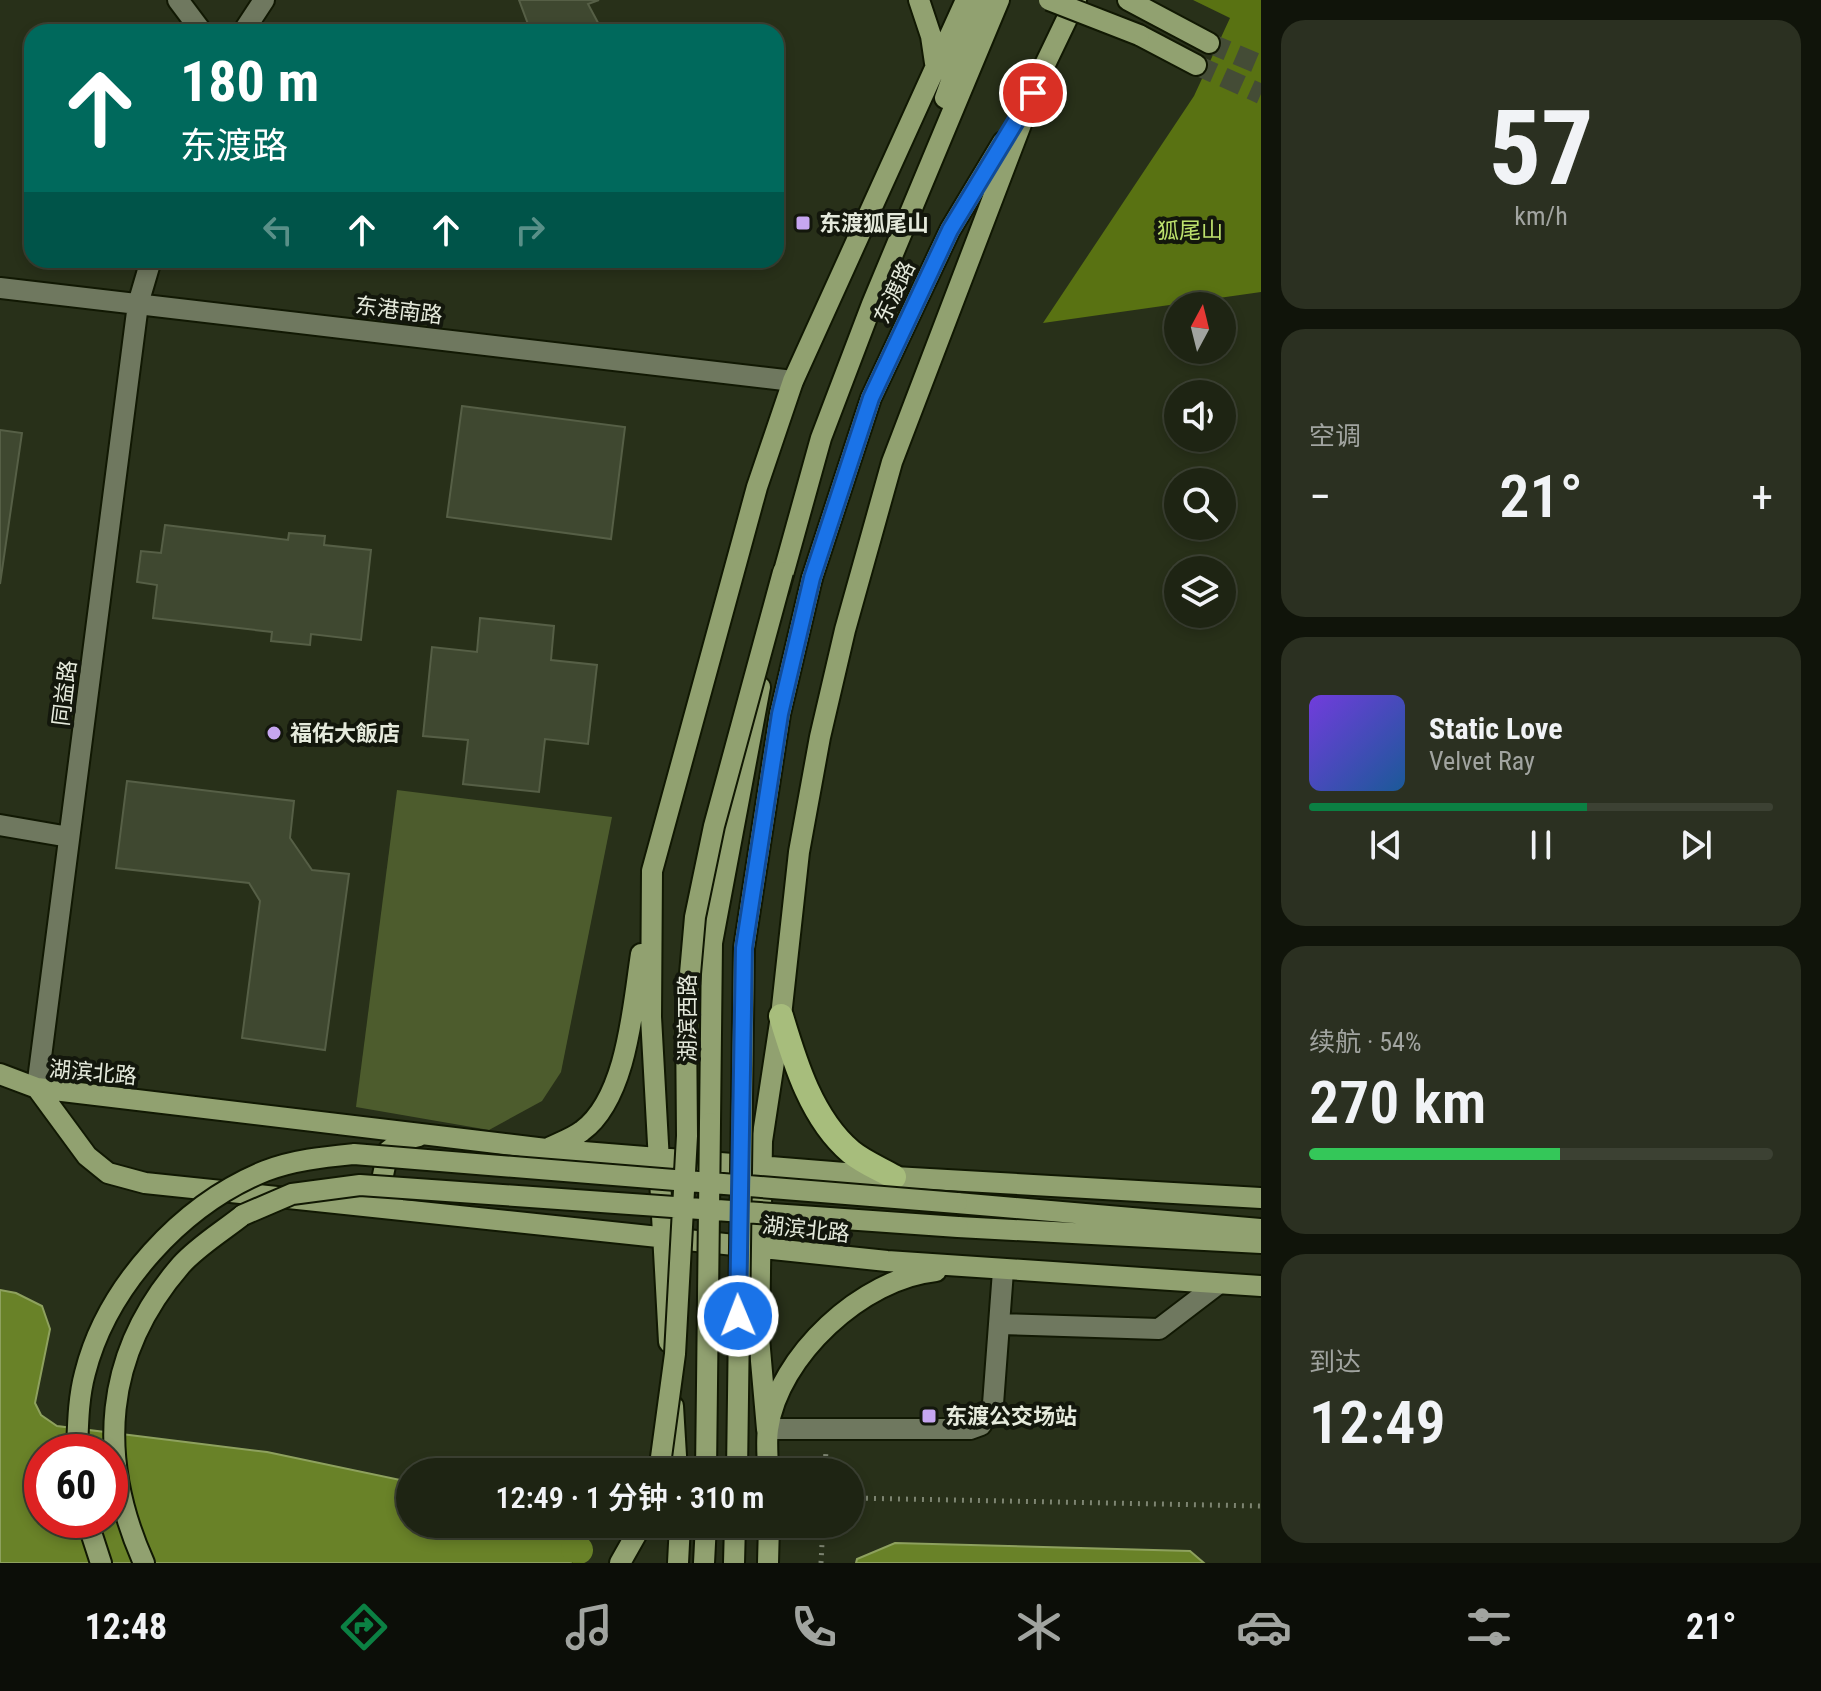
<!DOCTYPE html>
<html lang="zh">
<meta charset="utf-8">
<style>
body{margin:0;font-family:"Roboto Condensed","Noto Sans SC",sans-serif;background:#2b3021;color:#f1f3f6;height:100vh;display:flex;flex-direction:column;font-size:30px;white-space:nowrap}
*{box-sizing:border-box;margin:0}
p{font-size:26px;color:#a1a4a0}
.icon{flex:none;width:44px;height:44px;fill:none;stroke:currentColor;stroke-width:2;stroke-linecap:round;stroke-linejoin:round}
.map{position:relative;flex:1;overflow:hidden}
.panel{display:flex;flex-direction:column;gap:20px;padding:20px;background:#10140a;width:560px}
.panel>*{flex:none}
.top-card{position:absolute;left:24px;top:24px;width:760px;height:244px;border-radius:24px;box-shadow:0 4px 12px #0003,0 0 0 2px #3c4133;background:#00695c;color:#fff;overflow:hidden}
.needle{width:52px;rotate:7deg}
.controls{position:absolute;left:1164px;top:292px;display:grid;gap:16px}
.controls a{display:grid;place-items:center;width:72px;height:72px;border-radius:50%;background:#1e2413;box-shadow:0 4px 12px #0003,0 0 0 2px #3c4133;font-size:40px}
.speed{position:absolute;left:24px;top:1434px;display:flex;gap:16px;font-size:40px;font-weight:700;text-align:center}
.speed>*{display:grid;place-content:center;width:104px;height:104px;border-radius:50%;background:#1e2413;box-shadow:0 4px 12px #0003,0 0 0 2px #3c4133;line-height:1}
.speed .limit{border:12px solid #d22;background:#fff;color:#111}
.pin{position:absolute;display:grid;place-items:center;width:68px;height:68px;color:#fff;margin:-34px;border:4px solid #fff;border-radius:50%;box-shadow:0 2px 8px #0007}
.me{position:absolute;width:88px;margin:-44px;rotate:359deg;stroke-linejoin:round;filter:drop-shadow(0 0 6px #0008)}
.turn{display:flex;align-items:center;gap:28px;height:168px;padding:0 24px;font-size:36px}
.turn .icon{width:104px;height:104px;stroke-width:2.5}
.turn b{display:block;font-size:56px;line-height:68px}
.lanes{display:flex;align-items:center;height:76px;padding:0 24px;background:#0003;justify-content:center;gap:40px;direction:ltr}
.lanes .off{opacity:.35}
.big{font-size:60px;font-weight:600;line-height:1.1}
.panel .card{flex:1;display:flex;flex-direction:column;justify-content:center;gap:12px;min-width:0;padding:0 28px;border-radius:24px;background:#2b3021}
.panel .dial{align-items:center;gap:0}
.dial b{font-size:104px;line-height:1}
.song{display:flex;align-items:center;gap:24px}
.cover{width:96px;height:96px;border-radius:12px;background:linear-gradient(135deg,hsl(260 70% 55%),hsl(210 70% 35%))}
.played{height:8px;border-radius:4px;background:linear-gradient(90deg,#0b8043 60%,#3c4133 60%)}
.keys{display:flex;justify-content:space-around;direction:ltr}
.heat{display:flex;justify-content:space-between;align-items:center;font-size:44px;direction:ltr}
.charge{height:12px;border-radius:6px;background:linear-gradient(90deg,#34c759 54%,#3c4133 0)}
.trip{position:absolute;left:396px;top:1458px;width:468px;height:80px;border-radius:40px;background:#1e2413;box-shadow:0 4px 12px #0003,0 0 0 2px #3c4133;font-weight:600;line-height:80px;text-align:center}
.menu{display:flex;height:128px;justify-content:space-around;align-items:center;background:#0c0e08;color:#a1a4a0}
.menu .icon{width:56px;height:56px}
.menu .selected{color:#0b8043}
.menu b{font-size:36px;color:#f1f3f6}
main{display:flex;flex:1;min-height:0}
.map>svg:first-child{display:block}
</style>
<main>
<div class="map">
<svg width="1261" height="1563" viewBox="0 0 1261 1563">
<rect width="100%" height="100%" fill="#283019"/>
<!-- green -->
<path fill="#4d5c2d" d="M397,790L612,817L561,1072L542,1101L489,1130L356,1107Z"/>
<!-- forest -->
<path fill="#597212" d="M1193,0H1261V292L1043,323L1194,96L1230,18Z"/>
<!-- water -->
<path fill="#698228" stroke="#8ea15e" stroke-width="2" fill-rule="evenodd" d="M0,1290L16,1293L42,1306L50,1329L35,1403L41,1415L57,1426L267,1452L410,1482V1524H568L574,1531L571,1563H0ZM42,1452H110V1520H42Z
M895,1543L1190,1551L1204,1563H856L857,1559Z"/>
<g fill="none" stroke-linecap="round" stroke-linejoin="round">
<!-- canal -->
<path stroke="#698228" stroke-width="28" d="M575,1549L579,1550"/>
</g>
<!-- building -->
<path fill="#3f4830" stroke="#565f46" stroke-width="2" d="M519,0H599L588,4L603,32H531Z
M462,406L625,427L611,539L447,517Z
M0,430L22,433L0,584Z
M165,525L288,540L289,533L325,536L324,545L371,550L361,640L311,634L310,645L271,641L272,632L153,618L157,585L137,582L141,551L161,553Z
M480,618L554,626L551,660L597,665L588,744L545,739L539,792L463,784L468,740L423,736L432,647L477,652Z
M127,781L294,801L290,838L312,870L349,874L325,1050L242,1038L260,901L249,883L116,868Z"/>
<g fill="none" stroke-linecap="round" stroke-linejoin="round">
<!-- major-tunnel -->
<path stroke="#444c36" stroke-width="20" stroke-dasharray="20 10" stroke-linecap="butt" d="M1209,43L1261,65
M1196,65L1261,94"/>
<!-- minor casing -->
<g stroke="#111803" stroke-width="24">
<path id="minor" d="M178,0L202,32
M243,32L264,0
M0,288L793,381
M0,825L69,837
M37,1088L138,304L151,260
M1000,1324L1159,1329L1218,1284
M767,1429H970L981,1425L993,1404L1003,1271"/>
</g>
<!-- major casing -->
<g stroke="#111803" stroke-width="24">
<path id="major" d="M919,0L931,36L935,63
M1128,0L1209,43
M1139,35L1196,65
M945,98L980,0
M1026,104L1076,0
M812,578L871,398L950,230L1003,142
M779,589L821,438L872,304L999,0
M0,1074L37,1088L546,1149L894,1177L1261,1198
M37,1088L87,1156L108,1173L145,1183L887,1261L1261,1286
M710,1123L712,943L760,687
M549,1148C559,1143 573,1138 582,1131C627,1098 633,1006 641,954
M393,1199L382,1180L388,1151L402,1140L419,1136
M957,1203L1261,1229
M958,1227L1261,1243
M669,1342L651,1017L652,871L757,487L793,381L966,0
M673,1406L677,1472
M767,1429L759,1338L762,1141L781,1016L799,852L820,737L845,630L892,462L1033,93
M768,1472C768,1458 766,1443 768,1429C778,1356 863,1278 936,1271
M87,1520L101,1563
M144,1563C97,1458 103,1355 181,1265C198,1246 223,1231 243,1215
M620,1563L642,1524
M678,1563L680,1524
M704,1563L706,1524
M734,1563L735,1524
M768,1563L769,1524"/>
</g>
<!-- highway casing -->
<g stroke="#111803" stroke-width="28">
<path id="highway" d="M781,1016C795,1063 812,1119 851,1152C863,1162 880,1169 894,1177"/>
</g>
<!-- path -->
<path stroke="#7d8471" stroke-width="5" stroke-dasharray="2 6" stroke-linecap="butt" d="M825,1472L826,1449
M850,1498L1261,1506
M821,1563L823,1524"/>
<!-- minor -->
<use href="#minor" stroke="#6f785f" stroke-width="20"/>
<!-- major -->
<use href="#major" stroke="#91a170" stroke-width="20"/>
<!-- highway -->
<use href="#highway" stroke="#a7bd7c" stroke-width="24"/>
<!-- major-bridge casing -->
<g stroke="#111803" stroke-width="24" stroke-linecap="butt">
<path id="major-bridge" d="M1049,0L1139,35
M243,1215L292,1194L360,1185L958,1227
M77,1452C78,1426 78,1399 85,1373C107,1286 182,1205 265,1171C293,1160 324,1157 354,1154L957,1203
M659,1472L675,1354L687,1136L686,1019L695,917L714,826L783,572
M706,1472L710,1123
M737,1472L744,948L780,714L812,578"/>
</g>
<!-- major-bridge -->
<use href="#major-bridge" stroke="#91a170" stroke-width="20"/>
</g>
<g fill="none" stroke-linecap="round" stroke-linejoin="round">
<!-- route casing -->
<g stroke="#114b97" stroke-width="20">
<path id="route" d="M738,1316L744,948L780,714L812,578L871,398L950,230L1033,93"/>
</g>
<!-- route -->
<use href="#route" stroke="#1a73e8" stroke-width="14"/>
</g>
<!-- markers -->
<g fill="#c6a6f0" stroke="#13170c" stroke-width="3">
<rect x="795" y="215" width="16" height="16" rx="4"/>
<circle cx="274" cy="733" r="8"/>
<rect x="921" y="1408" width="16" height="16" rx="4"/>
</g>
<g text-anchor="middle" stroke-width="8" stroke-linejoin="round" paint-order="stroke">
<!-- poi labels -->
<g font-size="22" font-weight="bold" fill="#e5eadc" stroke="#13170c" text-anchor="start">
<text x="819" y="231">东渡狐尾山</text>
<text x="290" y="741">福佑大飯店</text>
<text x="945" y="1424">东渡公交场站</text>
</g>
<!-- park labels -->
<g font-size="22" fill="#bde16d" stroke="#13170c">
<text x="1190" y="238">狐尾山</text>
</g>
<!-- street labels -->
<g font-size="22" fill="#e5eadc" stroke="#13170c">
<text transform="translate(894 292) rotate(-65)" y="8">东渡路</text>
<text transform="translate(399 310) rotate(7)" y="8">东港南路</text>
<text transform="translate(64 693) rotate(-83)" y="8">同益路</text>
<text transform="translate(687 1018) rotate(-90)" y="8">湖滨西路</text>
<text transform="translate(93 1072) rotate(5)" y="8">湖滨北路</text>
<text transform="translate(806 1229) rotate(6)" y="8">湖滨北路</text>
</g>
</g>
</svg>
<div class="controls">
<a><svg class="needle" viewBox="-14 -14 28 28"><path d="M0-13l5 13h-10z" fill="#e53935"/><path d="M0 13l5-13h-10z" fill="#a1a4a0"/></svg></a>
<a><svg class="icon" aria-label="sound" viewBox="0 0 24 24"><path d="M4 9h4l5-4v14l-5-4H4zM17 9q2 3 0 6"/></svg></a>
<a><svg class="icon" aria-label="search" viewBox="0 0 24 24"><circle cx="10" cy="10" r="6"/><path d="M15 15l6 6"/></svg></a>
<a><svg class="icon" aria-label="layers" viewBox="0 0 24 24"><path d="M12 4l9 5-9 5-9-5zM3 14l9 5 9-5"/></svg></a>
</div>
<div class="speed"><div class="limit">60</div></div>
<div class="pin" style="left:1033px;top:93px;background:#d93025"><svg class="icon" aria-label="arrive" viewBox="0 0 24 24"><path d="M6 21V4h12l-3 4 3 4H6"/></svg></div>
<svg class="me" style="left:738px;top:1316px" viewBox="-20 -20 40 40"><circle r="17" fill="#1a73e8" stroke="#fff" stroke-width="3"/><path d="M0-11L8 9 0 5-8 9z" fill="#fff"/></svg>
<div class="trip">12:49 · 1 分钟 · 310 m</div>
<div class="top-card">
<div class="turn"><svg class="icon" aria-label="ahead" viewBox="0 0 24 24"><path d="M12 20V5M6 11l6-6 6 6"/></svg><div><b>180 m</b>东渡路</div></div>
<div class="lanes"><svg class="icon off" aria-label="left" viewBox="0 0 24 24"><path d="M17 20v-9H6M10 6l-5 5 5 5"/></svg><svg class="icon" aria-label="ahead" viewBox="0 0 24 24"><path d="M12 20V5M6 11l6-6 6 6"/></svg><svg class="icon" aria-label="ahead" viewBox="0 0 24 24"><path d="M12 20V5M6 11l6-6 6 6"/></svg><svg class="icon off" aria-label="right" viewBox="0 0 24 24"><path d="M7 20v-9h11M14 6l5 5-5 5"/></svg></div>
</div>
</div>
<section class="panel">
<div class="card dial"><b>57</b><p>km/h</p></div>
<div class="card"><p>空调</p>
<div class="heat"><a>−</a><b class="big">21°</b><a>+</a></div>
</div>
<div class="card">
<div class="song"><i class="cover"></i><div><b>Static Love</b><p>Velvet Ray</p></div></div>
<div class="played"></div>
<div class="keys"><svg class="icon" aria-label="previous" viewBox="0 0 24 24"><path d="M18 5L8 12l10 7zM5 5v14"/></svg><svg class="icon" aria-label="pause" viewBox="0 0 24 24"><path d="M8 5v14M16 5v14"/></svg><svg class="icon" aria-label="next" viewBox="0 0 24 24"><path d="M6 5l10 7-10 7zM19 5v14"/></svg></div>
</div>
<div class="card"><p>续航 · 54%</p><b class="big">270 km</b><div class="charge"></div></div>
<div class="card"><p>到达</p><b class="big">12:49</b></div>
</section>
</main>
<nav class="menu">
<b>12:48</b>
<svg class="icon selected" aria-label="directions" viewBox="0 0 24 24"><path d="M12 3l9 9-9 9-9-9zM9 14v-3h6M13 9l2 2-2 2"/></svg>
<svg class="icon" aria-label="music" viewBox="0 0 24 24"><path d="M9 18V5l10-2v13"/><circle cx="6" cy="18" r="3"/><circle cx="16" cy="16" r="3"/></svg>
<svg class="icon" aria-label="phone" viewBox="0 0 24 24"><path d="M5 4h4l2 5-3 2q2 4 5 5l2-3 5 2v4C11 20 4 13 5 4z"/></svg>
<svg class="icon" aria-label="climate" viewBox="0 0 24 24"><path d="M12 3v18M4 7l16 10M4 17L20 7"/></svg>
<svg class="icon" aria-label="car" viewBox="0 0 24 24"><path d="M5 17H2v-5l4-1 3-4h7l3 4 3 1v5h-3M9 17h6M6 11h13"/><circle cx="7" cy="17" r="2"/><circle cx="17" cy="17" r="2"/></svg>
<svg class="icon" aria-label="filters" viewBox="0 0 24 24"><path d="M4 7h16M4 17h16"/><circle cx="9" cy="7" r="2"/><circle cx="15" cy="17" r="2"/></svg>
<b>21°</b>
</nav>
